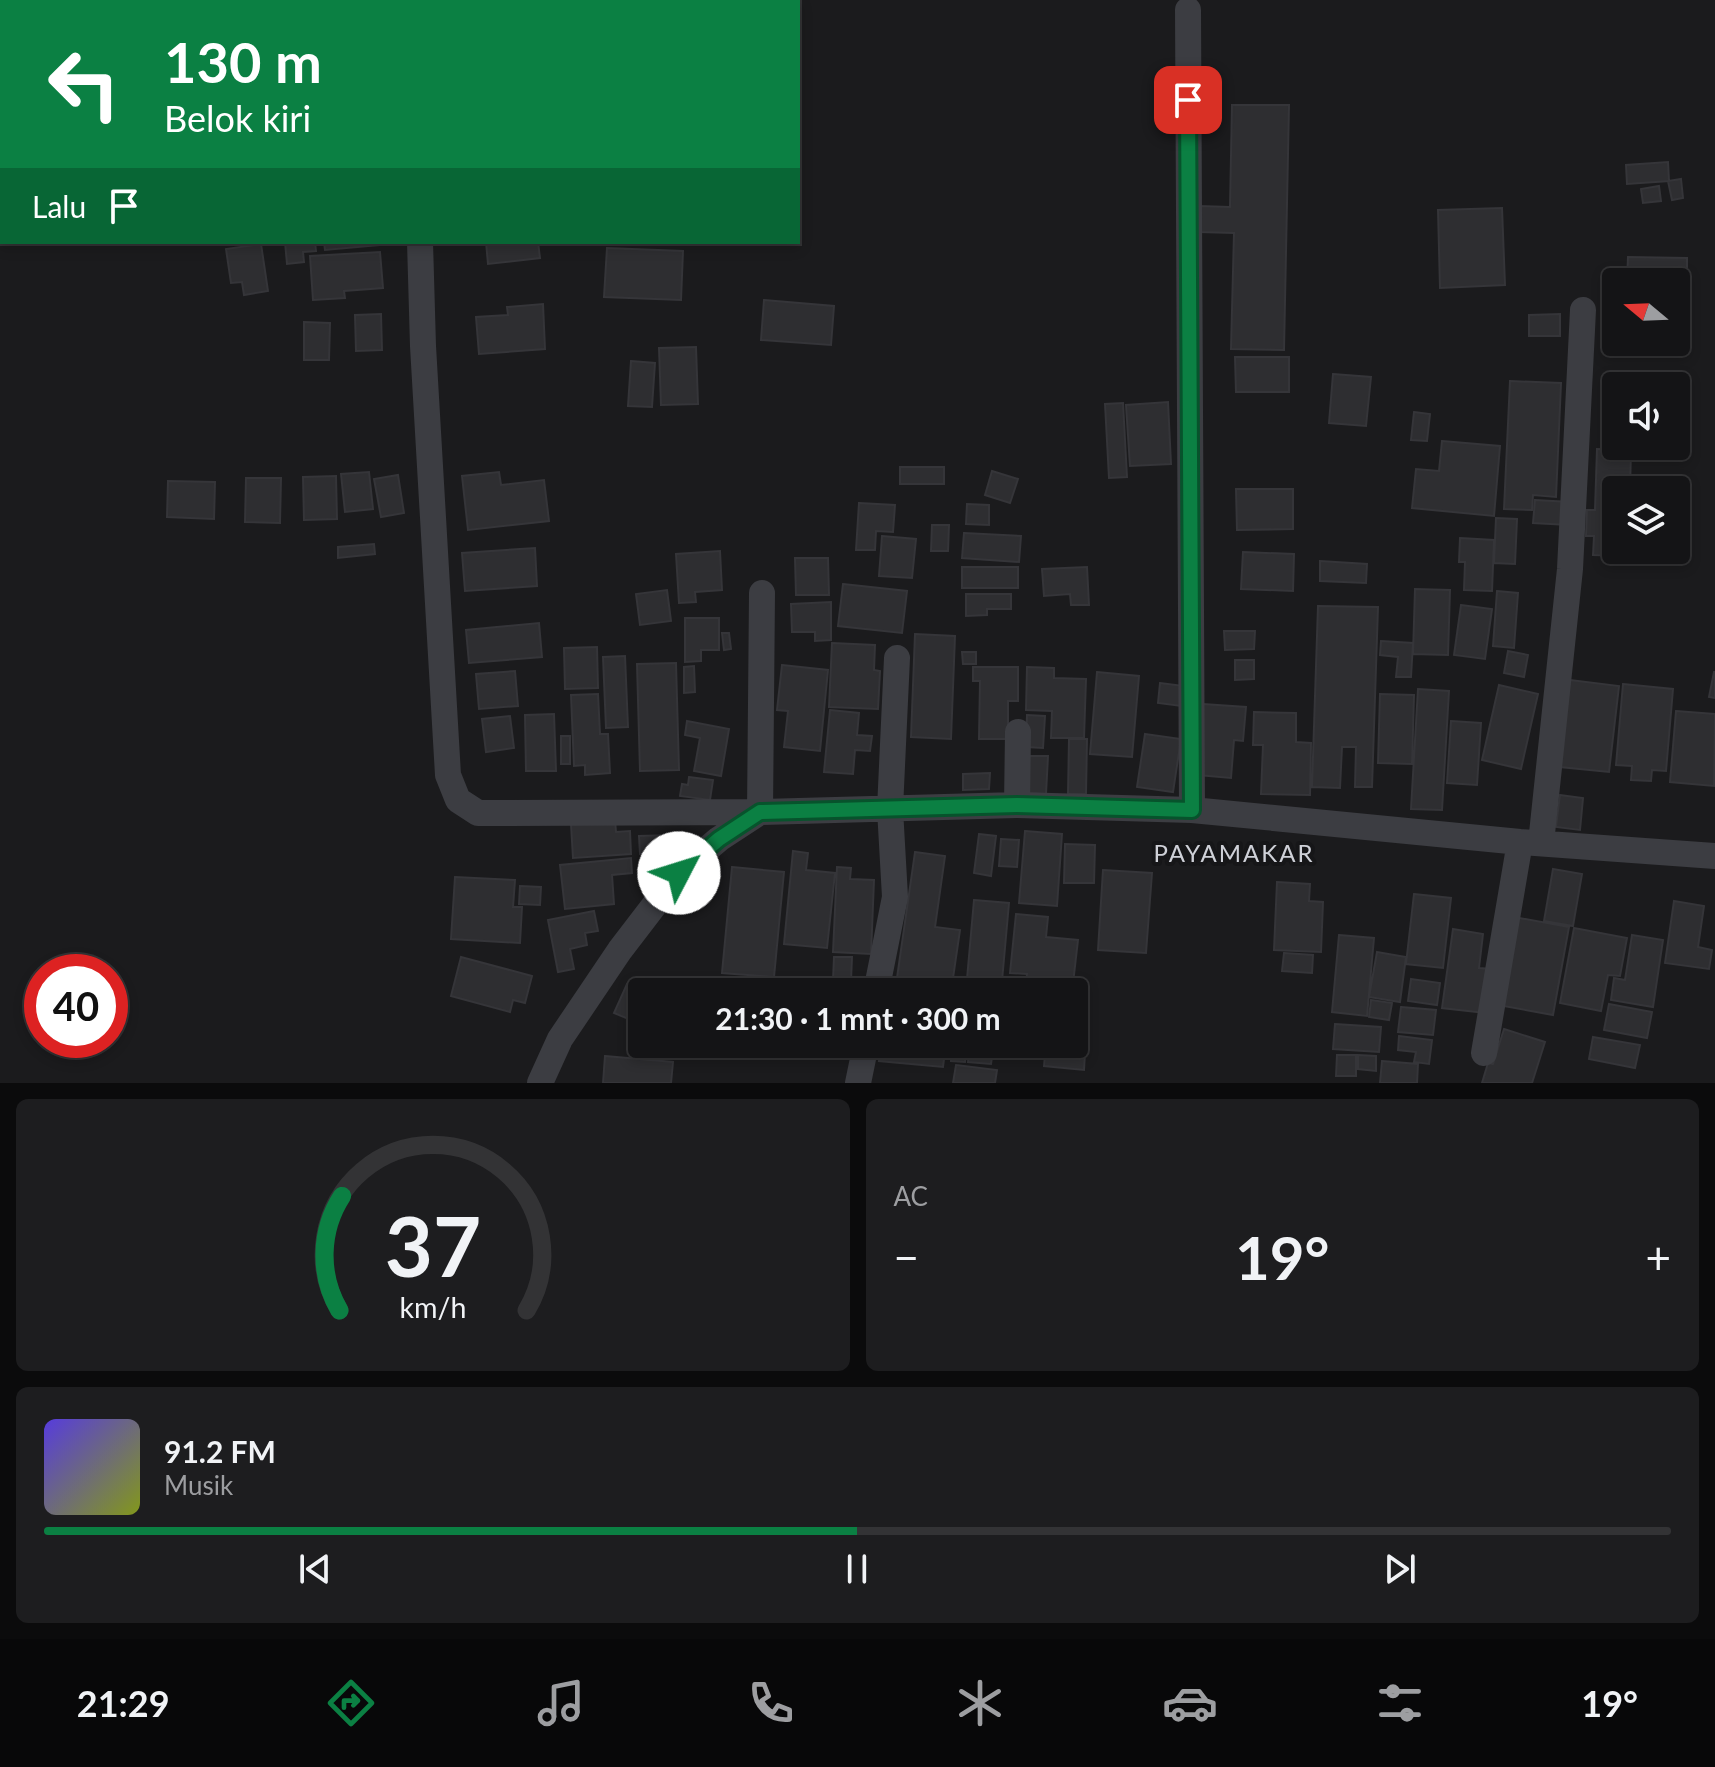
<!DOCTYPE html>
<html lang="id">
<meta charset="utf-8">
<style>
body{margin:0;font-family:Lato,sans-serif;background:#1d1d1f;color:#f1f3f6;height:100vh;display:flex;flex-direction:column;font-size:30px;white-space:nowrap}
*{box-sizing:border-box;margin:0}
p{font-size:26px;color:#9d9ea1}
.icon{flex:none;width:44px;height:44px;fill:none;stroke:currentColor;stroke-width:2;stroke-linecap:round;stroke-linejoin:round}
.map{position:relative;height:1083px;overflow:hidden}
.sheet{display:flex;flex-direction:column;gap:16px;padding:16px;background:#0b0b0c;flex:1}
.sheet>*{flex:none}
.top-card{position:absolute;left:0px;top:0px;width:800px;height:244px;box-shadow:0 4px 12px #0003,0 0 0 2px #333335;background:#0b8043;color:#fff;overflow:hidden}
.needle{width:52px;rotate:289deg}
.tools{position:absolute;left:1602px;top:268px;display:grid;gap:16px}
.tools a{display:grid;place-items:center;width:88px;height:88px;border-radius:8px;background:#141416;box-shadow:0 4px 12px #0003,0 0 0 2px #333335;font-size:40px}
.speed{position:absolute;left:24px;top:954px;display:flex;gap:16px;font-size:40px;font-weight:700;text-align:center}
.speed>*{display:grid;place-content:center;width:104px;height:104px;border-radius:50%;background:#141416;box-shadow:0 4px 12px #0003,0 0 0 2px #333335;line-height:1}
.speed .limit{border:12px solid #d22;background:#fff;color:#111}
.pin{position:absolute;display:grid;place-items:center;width:68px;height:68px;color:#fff;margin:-34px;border-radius:16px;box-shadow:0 4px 12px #0006}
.me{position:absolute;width:88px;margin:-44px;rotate:50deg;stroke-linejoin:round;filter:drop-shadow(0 0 6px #0008)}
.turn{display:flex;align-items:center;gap:28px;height:168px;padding:0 32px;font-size:36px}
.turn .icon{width:104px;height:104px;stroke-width:2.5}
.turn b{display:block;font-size:56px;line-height:68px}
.then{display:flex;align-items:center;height:76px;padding:0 32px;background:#0003;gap:16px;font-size:30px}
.big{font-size:60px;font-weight:700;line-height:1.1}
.sheet .tile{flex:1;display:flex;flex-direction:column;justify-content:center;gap:12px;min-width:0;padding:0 28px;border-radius:12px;background:#1d1d1f}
.sheet .dial{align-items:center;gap:0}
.dial svg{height:208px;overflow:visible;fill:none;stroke:#333335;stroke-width:7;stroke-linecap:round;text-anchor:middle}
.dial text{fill:#f1f3f6;stroke:none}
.song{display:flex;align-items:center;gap:24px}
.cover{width:96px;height:96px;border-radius:12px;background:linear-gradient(135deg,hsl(250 70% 55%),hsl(70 70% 35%))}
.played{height:8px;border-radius:4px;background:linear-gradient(90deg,#0b8043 50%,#333335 50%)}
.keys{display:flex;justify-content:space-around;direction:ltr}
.heat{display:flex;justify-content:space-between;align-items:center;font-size:44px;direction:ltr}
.sheet .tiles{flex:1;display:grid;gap:16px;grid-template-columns:1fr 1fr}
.tile:last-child{grid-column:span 2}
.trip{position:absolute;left:628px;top:978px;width:460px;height:80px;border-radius:8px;background:#141416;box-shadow:0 4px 12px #0003,0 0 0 2px #333335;font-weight:700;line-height:80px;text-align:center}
.menu{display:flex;height:128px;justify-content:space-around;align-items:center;background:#080809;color:#9d9ea1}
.menu .icon{width:56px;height:56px}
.menu .current{color:#0b8043}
.menu b{font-size:36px;color:#f1f3f6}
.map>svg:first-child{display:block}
</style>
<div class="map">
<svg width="1715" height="1083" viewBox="0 0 1715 1083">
<rect width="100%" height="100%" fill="#1b1b1d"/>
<!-- building -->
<path fill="#2e2e31" stroke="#353539" stroke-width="2" d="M1232,105H1289L1284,350L1231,349L1234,233L1200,232V206L1230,207Z
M1668,162L1669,181L1627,184L1626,165Z
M1681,179L1683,198L1672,200L1668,181Z
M1659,186L1661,201L1643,203L1641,189Z
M1502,208L1505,285L1440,288L1438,210Z
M285,242H315L316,251L303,252L304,262L287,264Z
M324,242H379V245L325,250Z
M486,242H538L540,258L488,264Z
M261,244L268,291L244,295L242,282L231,283L226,249Z
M607,248L683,251L681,300L604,297Z
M380,252L383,288L344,291L345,298L313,300L310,256Z
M1628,257L1687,258V289H1676V282H1627Z
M764,300L834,306L831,345L761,340Z
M543,304L545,349L479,354L476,317L508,315L507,307Z
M381,314L382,350L356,351L355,315Z
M1560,314V336H1529V315Z
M304,322L330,323L329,360H304Z
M696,347L698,404L661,405L659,348Z
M1235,357H1289V392H1236Z
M631,361L655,363L652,407L628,406Z
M1333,374L1371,377L1366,426L1329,423Z
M1510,381L1561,383L1556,497L1533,495L1532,510L1504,509Z
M1168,402L1171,464L1130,466L1126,405Z
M1123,403L1127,477L1109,478L1105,404Z
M1414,412L1430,414L1427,441L1411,440Z
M1442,441L1500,446L1494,516L1412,508L1416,469L1439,471Z
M1597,449L1631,450L1630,490H1616V550H1628V556L1593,555L1594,536H1586L1587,510H1595Z
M900,467H944V484H900Z
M992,471L1018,479L1010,503L985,495Z
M369,472L373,509L345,512L341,474Z
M499,472L501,485L544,480L549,521L468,530L462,476Z
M398,475L404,513L381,517L374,479Z
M336,476L337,519L304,520L303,477Z
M246,478H281L280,523L245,522Z
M168,481L215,482L214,519L167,517Z
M1236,489H1293V529L1237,530Z
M1535,500L1570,502L1568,525L1533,523Z
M859,503L895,505L893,532L876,531L875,550H856Z
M967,504L989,505V525L966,524Z
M1496,518L1517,519L1515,564L1494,563Z
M932,525H949L948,551H931Z
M964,533L1021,536L1019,562L962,558Z
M882,536L916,539L912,578L879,576Z
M1460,538L1494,540L1492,591L1464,590L1465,562H1459Z
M374,544L375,554L338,558V547Z
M535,548L537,586L465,591L462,553Z
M720,551L722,590L695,592L696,602L679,603L676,554Z
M1243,552L1294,554L1293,591L1241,589Z
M795,558H828L829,595H796Z
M1320,561L1367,564L1366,583L1320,581Z
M962,567H1018V588H962Z
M1087,567L1089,605H1071L1070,594L1044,596L1042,569Z
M843,584L907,591L902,633L838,626Z
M1415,589L1450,590L1448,655L1413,654Z
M667,590L671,621L640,625L636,594Z
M1497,591L1518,593L1514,648L1493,646Z
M966,594H1011V609H987V615L966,616Z
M831,602V640L815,641V632H792L791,604Z
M1461,605L1492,609L1485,659L1454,655Z
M1318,606L1378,607L1372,787H1355L1356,747H1342L1340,788L1312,787Z
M685,618H719V650H701V661L685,662Z
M539,623L542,657L469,663L466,630Z
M1224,631H1255L1254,649L1225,650Z
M722,633H729L731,649L724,650Z
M915,634L955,636L951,739L911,737Z
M1381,641L1413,643L1411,677H1396L1398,657L1380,655Z
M832,643L875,645L874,670L880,671L878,709L829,707Z
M597,647L598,688L565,689L564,648Z
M1508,651L1528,655L1524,677L1504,673Z
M962,652H976V664H963Z
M625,656L628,727L606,728L603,657Z
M1235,660H1254V679L1235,680Z
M676,663L679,770L640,771L637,664Z
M782,665L828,670L820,751L784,747L788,711L777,710Z
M694,666L695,692L684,693V667Z
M973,667H1018V701H1008V739H979L980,681H973Z
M1027,667L1054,668V678L1086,679L1084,738H1051L1052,711L1026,710Z
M515,671L518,706L479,709L476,674Z
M1097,672L1139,676L1132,757L1090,754Z
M1714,672H1715V698L1709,697Z
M1570,680L1619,686L1609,772L1560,767Z
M1160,683L1184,686L1181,706L1158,703Z
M1623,684L1673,689L1666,771L1652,770L1651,781L1631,780L1632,766L1616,765Z
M1499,685L1538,694L1521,769L1482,760Z
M1418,689L1449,691L1442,810L1411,809Z
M598,694L600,734H608L610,773L585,775V765L574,766L571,695Z
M1380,694L1414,695L1412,764L1378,763Z
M1203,704L1246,707L1243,741L1234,740L1231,778L1198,775Z
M830,710L859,713L857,735L872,736L870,751L855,750L853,774L824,772Z
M1676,711L1715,714L1714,786L1670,782Z
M1254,712L1296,713V742L1311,743L1310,795L1261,794L1263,745H1253Z
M554,714L556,771H526L525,715Z
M1027,715L1045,716L1043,748L1026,747Z
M510,716L514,748L486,752L482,719Z
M687,721L729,729L721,776L694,771L700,738L685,735Z
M1451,721L1481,723L1477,785L1447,783Z
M1145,734L1181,739L1173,792L1137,787Z
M561,736H570V764H561Z
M1069,739H1087L1086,794H1068Z
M1026,756H1048L1046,794L1025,793Z
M990,773L989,789L963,790V774Z
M689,777L713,780L710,800L680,796L682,784L688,785Z
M1560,795L1583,798L1580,830L1556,827Z
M615,820L616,832L630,831L631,854L573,858L571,824Z
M1025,831L1062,834L1057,906L1019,903Z
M979,834L996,836L991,876L974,873Z
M672,835L673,853L640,854L639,836Z
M1001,839L1019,840L1017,867L999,866Z
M1065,844L1095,845L1094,883H1064Z
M793,851L808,853L806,870L835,873L827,948L784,944Z
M915,852L945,856L935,927L960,930L952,985L897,978Z
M631,858L632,873L612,875L614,904L565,909L560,865Z
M732,867L784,872L774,977L722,973Z
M837,867L851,868L850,879L874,880L871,954L833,952Z
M1553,869L1582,874L1573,926L1544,921Z
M1103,870L1152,873L1146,953L1098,950Z
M455,877L515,880L513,907H522L520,943L451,939Z
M1277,882L1310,884L1309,901L1323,902L1321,952L1274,950Z
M520,886L541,887L540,905L519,904Z
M1414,894L1451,898L1443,968L1406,964Z
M974,900L1009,903L1002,981L967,979Z
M1674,901L1704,906L1698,947L1712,950L1709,969L1665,963Z
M594,911L598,931L585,933L587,945L570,949L574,969L558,972L548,920Z
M1016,914L1048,917L1046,937L1078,940L1072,992H1025L1027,974L1010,973Z
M1514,917L1569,927L1553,1015L1498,1005Z
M1574,928L1627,938L1620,976L1608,975L1601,1011L1560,1003Z
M1453,929L1483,934L1479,968L1491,969L1485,1013L1442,1008Z
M1339,935L1374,938L1367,1016L1332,1012Z
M1632,935L1663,940L1653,1007L1611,1000L1614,978L1625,980Z
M1377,952L1406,957L1400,1002L1369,997Z
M1284,953L1313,955L1312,973L1282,971Z
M461,957L532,976L525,1003L513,1000L510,1012L451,996Z
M834,957H852L851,981L833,980Z
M1411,979L1440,983L1437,1005L1408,1001Z
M627,984L644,991L642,992V997L631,1020L614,1013Z
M1371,1000L1392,1003L1389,1020L1369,1017Z
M1609,1004L1652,1012L1647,1038L1604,1030Z
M1401,1007L1436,1010L1433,1035L1398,1032Z
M1335,1024L1381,1027L1379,1052L1333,1049Z
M1504,1029L1545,1042L1532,1083H1482L1488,1063L1493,1064Z
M1074,1035L1086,1036L1084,1070L1044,1066L1046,1044H1074Z
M1399,1036L1432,1040L1429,1064L1414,1062L1416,1052L1398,1050Z
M1593,1037L1640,1045L1635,1068L1589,1059Z
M881,1044H946L943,1067L879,1061Z
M952,1044H967L965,1062L951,1061Z
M970,1044H994L991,1064L968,1062Z
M1337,1055H1356V1076H1336Z
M1358,1055L1376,1056V1071L1358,1069Z
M605,1056L673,1062L671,1083H603Z
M1382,1061L1418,1064L1417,1083H1380Z
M956,1065L997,1070L995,1083H953Z"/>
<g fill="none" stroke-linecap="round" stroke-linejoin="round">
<!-- minor -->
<path stroke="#3c3d42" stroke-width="26" d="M268,0V2
M671,0V2
M427,2V0
M1188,10L1192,810
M420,242L423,346L448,775L458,800L478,813L760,812L762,593
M1017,805L1018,732
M1541,843L1570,569L1583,310
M876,992L895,897L890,809L897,658
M1484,1053L1520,842
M540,1083L560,1039L620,950L679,873L719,839L760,812L1017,805L1192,810L1520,842L1715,856
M858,1083L866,1044"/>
</g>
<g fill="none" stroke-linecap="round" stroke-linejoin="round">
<!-- route casing -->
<g stroke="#07532c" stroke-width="20">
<path id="route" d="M679,873L719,839L760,812L1017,805L1192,810L1188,100"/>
</g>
<!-- route -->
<use href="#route" stroke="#0b8043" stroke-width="14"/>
</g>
<g text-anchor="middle" stroke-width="8" stroke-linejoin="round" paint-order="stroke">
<!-- quarter labels -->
<g font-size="24" letter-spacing="2" fill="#cfd1d8" stroke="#161618">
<text x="1234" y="862">PAYAMAKAR</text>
</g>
</g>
</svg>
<div class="tools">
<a><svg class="needle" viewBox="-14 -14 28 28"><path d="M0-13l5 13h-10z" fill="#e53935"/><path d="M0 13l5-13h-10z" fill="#9d9ea1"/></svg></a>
<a><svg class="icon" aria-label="sound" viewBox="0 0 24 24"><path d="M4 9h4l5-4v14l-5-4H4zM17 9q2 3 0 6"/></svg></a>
<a><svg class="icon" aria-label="layers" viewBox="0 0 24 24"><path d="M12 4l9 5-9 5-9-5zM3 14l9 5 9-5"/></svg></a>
</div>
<div class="speed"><div class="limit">40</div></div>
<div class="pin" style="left:1188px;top:100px;background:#d93025"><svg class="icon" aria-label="arrive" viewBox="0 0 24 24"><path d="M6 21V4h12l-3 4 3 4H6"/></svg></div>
<svg class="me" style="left:679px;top:873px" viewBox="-20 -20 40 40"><circle r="19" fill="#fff"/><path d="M0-13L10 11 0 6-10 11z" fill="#0b8043"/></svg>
<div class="trip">21:30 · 1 mnt · 300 m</div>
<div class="top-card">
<div class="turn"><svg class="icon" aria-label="left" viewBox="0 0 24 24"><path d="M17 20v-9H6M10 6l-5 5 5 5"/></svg><div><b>130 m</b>Belok kiri</div></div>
<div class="then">Lalu<svg class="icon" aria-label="arrive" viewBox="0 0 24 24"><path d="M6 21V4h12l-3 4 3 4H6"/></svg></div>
</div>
</div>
<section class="sheet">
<div class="tiles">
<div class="tile dial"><svg viewBox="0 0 100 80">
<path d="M14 69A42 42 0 1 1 86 69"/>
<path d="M14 69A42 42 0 0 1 15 25" stroke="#0b8043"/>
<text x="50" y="56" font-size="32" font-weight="700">37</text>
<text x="50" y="72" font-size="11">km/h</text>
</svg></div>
<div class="tile"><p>AC</p>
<div class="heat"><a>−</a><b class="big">19°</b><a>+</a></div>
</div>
<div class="tile">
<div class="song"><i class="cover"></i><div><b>91.2 FM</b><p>Musik</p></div></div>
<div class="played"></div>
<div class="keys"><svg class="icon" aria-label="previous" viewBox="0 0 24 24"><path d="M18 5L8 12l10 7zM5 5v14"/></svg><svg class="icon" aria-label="pause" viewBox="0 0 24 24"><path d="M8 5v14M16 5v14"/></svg><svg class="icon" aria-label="next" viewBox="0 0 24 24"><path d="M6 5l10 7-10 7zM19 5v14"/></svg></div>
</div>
</div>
</section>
<nav class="menu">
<b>21:29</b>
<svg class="icon current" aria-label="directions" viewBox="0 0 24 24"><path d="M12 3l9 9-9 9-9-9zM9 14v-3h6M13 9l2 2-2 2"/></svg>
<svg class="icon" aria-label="music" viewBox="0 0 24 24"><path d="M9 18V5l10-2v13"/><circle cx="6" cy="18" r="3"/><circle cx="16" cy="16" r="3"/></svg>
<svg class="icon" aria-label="phone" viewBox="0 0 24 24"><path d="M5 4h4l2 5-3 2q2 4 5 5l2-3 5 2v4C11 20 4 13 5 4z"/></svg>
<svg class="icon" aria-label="climate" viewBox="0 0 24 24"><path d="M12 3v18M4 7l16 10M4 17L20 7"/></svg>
<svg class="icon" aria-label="car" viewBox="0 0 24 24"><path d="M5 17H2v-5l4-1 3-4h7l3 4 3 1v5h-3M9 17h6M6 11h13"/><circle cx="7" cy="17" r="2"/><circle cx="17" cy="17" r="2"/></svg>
<svg class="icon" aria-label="filters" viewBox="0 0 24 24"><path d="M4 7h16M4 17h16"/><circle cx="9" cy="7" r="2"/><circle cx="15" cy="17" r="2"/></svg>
<b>19°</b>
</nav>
